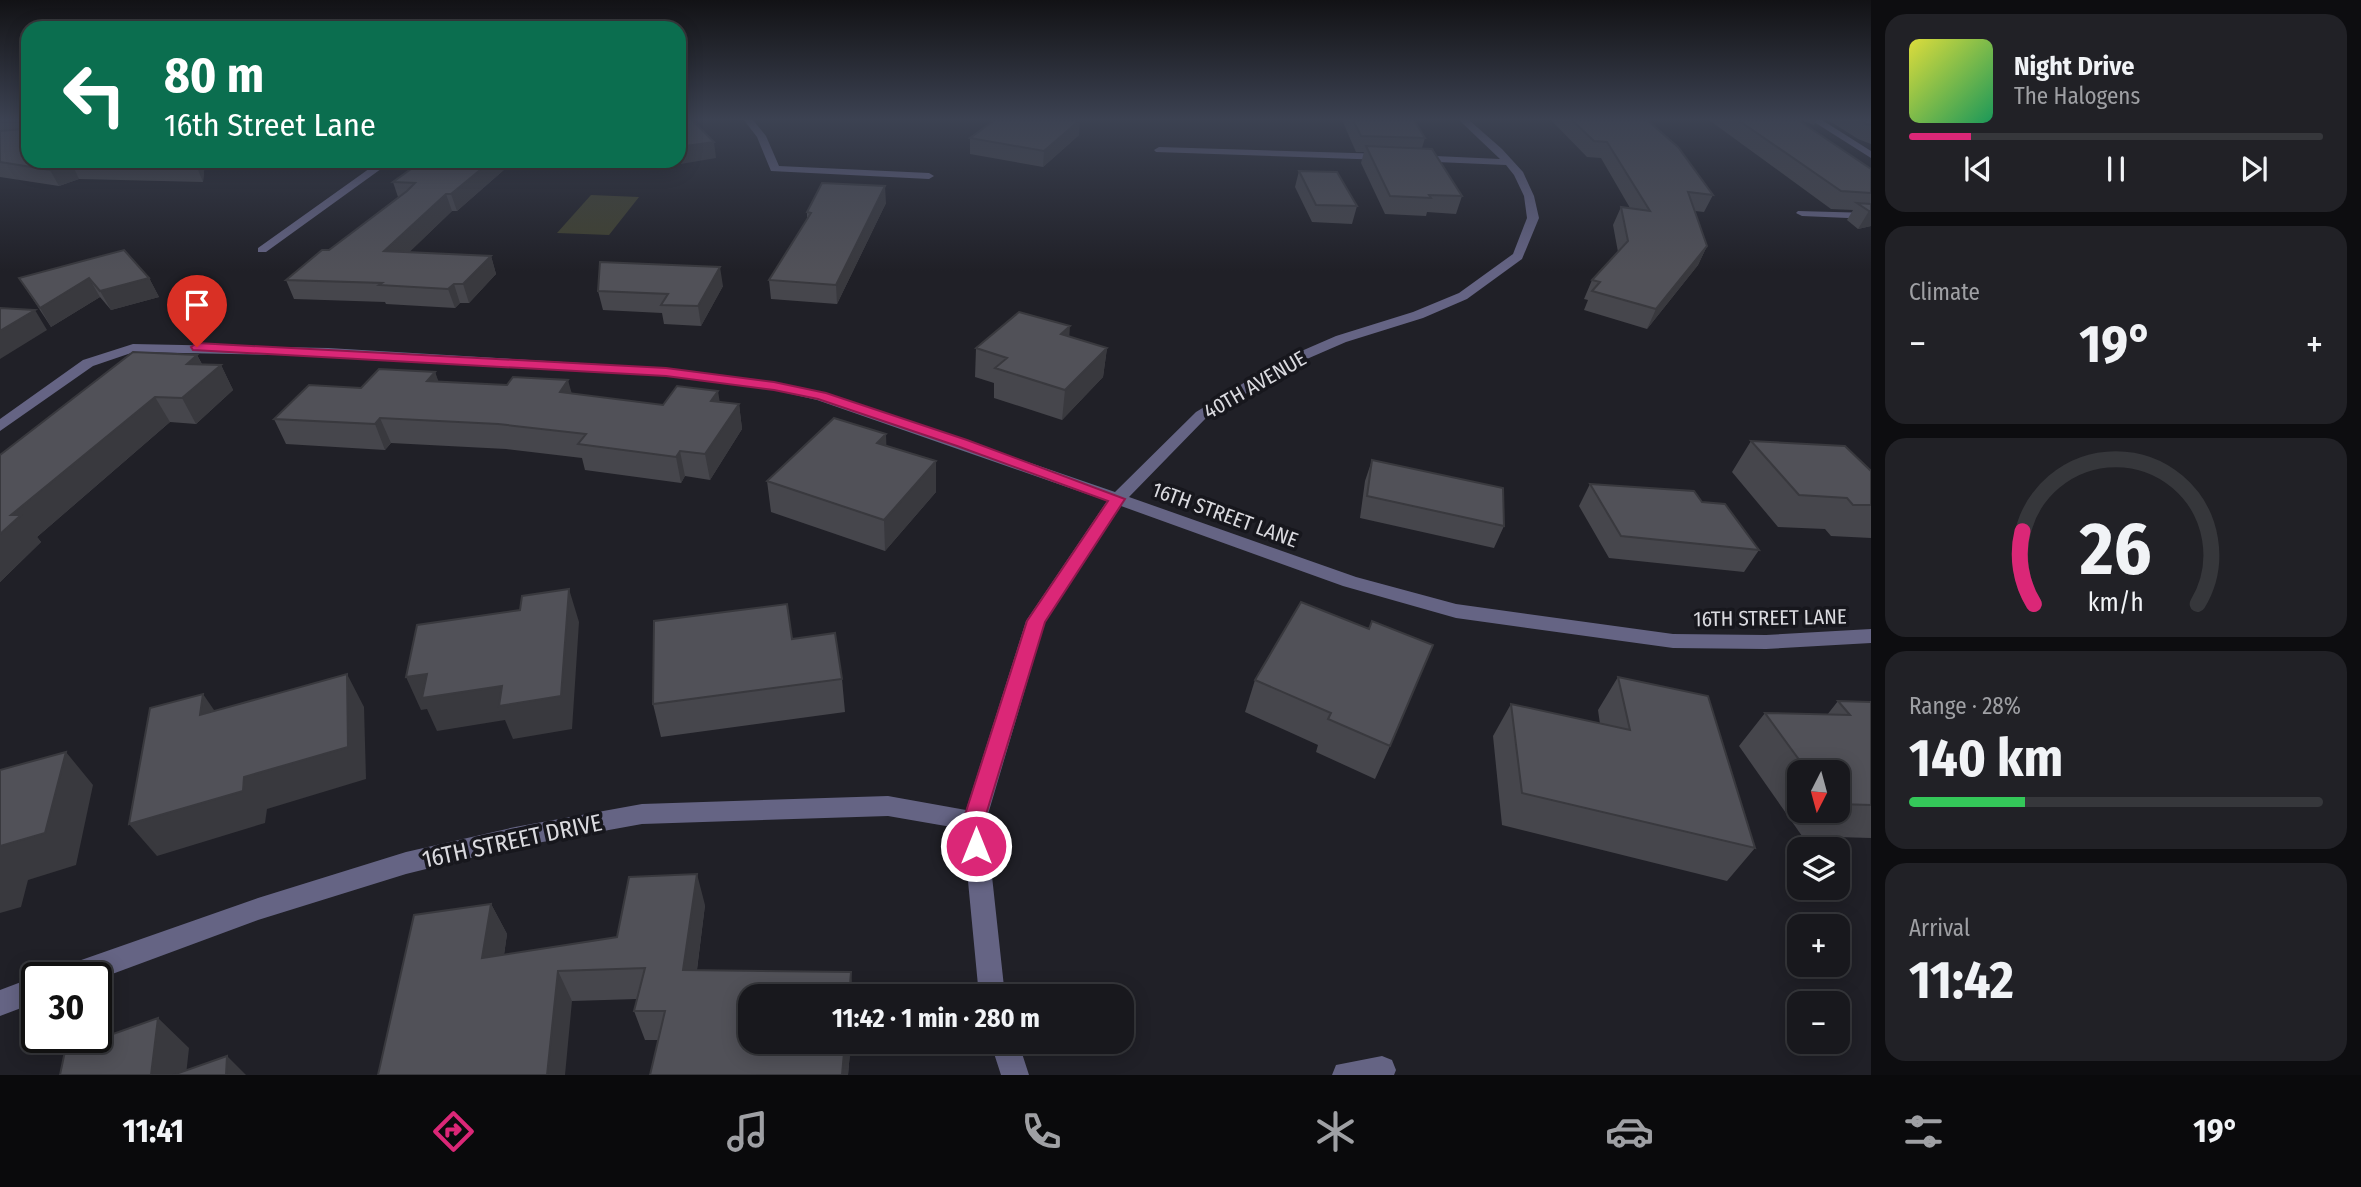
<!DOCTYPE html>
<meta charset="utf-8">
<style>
body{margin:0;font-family:"Fira Sans Condensed",sans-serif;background:#212126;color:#f1f3f6;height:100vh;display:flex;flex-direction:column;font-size:26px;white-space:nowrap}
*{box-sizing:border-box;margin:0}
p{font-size:23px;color:#9fa0a4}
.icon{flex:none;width:38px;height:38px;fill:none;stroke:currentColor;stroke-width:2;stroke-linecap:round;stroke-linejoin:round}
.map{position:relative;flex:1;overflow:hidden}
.side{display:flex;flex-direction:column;gap:14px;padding:14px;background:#0d0d10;width:490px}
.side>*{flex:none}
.top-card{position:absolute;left:21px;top:21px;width:665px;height:147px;border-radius:21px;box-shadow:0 4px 18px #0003,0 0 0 2px #36373b;background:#0b6e4f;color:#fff;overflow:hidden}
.needle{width:46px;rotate:186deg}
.fabs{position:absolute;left:1787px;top:760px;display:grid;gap:14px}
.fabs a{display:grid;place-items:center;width:63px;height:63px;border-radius:14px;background:#18181d;box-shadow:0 4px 18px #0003,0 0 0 2px #36373b;font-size:35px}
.speed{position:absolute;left:21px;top:962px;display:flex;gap:14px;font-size:35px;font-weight:700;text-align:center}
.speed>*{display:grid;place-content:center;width:91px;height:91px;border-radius:50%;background:#18181d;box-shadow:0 4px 18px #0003,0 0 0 2px #36373b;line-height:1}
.speed .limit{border:4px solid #111;border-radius:10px;background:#fff;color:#111}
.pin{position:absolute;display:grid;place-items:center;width:60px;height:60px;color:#fff;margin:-72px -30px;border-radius:50% 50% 50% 0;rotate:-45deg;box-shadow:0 0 7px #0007}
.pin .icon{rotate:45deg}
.me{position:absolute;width:77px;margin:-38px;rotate:0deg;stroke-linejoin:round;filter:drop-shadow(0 0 5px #0008)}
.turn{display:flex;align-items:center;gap:24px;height:147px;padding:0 28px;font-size:32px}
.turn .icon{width:91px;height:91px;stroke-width:2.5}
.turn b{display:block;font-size:49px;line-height:60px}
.big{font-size:52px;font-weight:700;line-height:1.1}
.side .card{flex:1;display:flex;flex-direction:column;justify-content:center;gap:10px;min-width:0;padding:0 24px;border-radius:21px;background:#212126}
.side .dial{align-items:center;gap:0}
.dial svg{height:182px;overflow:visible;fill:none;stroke:#36373b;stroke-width:7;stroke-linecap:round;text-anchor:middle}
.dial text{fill:#f1f3f6;stroke:none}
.song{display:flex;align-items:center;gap:21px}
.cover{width:84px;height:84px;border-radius:10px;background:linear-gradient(135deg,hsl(60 70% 55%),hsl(150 70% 35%))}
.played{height:7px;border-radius:4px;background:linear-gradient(90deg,#db2777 15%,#36373b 15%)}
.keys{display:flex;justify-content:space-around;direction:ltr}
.heat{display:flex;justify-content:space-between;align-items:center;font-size:38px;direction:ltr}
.charge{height:10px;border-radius:5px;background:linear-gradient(90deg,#34c759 28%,#36373b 0)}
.trip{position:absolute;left:738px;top:984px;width:396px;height:70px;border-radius:21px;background:#18181d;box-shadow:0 4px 18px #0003,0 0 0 2px #36373b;font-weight:700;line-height:70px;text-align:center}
.tabs{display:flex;height:112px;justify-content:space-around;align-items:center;background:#0a0a0c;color:#9fa0a4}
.tabs .icon{width:49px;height:49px}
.tabs .current{color:#db2777}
.tabs b{font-size:32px;color:#f1f3f6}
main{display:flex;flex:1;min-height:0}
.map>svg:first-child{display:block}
</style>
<main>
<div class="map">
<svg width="1871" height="1075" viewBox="0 0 1871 1075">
<rect width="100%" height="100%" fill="#202027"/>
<!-- green -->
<path fill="#40412e" d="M591,195L639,197L609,235L557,233Z"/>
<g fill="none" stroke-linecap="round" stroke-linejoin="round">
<!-- minor -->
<path fill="#656484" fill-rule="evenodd" d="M744,120H753L766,136L779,166L929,173L934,176L929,179L771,171L757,137Z
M1459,120H1469L1502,149L1523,172L1534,196L1539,218L1522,259L1467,299L1423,318L1346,342L1293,365L1206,418L1129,497L1356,577L1456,604L1673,634L1766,635L1871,629V643L1766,649L1673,648L1456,618L1343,586L1121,506L1045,622L986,821L1005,996H979L963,829L888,816L642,824L515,847L406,874L258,920L96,980L54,978L58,969L67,965L258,898L406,852L515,827L642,804L888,796L966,810L1026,621L1107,501L817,400L774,390L666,376L328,356L134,352L93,366L0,431V419L83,360L133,344L328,348L666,368L774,382L826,393L1115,492L1196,412L1283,359L1336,336L1413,312L1459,293L1513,254L1527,218L1524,196L1514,175L1506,165L1414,161L1409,158L1414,155L1500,159Z
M1811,120H1822L1871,151V158Z
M1159,147L1386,154L1391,157L1386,160L1156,152L1154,150Z
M380,161H392L266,252H258V248Z
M1798,211L1871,213V219L1802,216L1796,213Z
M37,976L42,978H37V1002L0,1016V990Z
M990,1041H1018L1029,1075H1001Z
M1382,1056L1392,1060L1396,1070L1394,1075H1332L1336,1065Z"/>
</g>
<!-- wall -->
<path fill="#46464c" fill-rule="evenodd" d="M0,120H28L205,161L203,182L79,179L59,186L0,177Z
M1342,120H1414L1425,138L1422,148L1462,196L1456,214L1427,212L1426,216L1385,214L1361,163L1364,152H1356Z
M1551,120H1647L1713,195L1704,212L1695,211L1707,246L1698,265L1647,329L1584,310L1588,300L1584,299L1592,280L1618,252L1613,225L1621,207L1630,208L1601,158L1587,157Z
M1709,120H1798L1871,169V226L1858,229L1847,220L1853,210L1831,209Z
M1800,120H1817L1814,125Z
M1828,120H1871V144L1858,139Z
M1079,135L1043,167L970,154V138Z
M422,161H514L457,211H452L409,252L491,256L496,274L469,303H460L455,308L386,304L385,302L294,299L286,280L329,250L398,197L393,182Z
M1299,171L1357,206L1352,224L1312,222L1295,187Z
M886,203L837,304L771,299L769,280L807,219V212Z
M19,278H149L159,297L111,310L100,297L51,327Z
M723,286L701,326L664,324L662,313L603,310L598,291Z
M1069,337L1107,348L1103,377L1062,420L994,398V383L975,377L976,348Z
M197,355L202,364L221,365L233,390L196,424L170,422L37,537L41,542L0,582V455Z
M435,372L438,382L572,394L663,405L720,402L739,404L742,429L710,480L685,476L681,483L585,470L582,458L506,449L391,443L385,450L286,444L274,419L361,388Z
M886,434V446L936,492L885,551L771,512L767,481Z
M1751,441L1871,471V538L1831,536L1825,529L1778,527L1732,472Z
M1372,460L1504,526L1494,548L1360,518L1365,481Z
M1590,484L1702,502L1759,550L1744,572L1609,558L1579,506Z
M1301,602L1390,746L1375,779L1316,752L1318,745L1245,712L1255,680Z
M1618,677L1755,848L1727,881L1502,825L1493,736L1511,704L1600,724L1598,710Z
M842,679L845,712L661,737L653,704Z
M1838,701L1871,702V838L1802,836L1739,746L1765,713L1827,715ZM1799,772H1838V810H1799Z
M491,904L507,934L504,955L617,937L705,905L697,970L751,1041H851L848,1075L658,1040H645L634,1011L637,999L572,1001L378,1075Z"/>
<!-- shaded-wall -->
<path fill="#39393e" d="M1080,120L1079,135L1043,167L1044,151Z
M714,142L716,158L669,166L668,161H679V147Z
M196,161H205L203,182L196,165Z
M491,161H514L457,211L451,194Z
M71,162L79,179L59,186L50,170Z
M885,186L886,203L837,304L836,285Z
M446,194L452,211L391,270L384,251Z
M1869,211H1871V226L1858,229Z
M1707,246L1698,265L1647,329L1656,309Z
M491,256L496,274L469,303L463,284Z
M720,267L723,286L701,326L698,306Z
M89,278L100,297L51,327L40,308Z
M149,278L159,297L111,310L100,291Z
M454,284L460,303L455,308L448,289Z
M35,310L47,330L0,359V331Z
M1070,326L1068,355L1061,334Z
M1107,348L1103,377L1062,420L1065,390Z
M197,355L208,376L221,365L233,390L196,424L182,398L187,364Z
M435,372L444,396L427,381Z
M568,380L575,405L560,392Z
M718,391L722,416L711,401Z
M155,397L170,422L37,537L41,542L0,582V534L11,515Z
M739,404L742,429L710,480L705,454Z
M380,418L391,443L385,450L375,424Z
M886,434L887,465L877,443Z
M680,451L685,476L681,483L676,457Z
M936,461V492L885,551L884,520Z
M569,589L579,622L572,729L513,739L505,720L437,731L427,709L421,710L406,677Z
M347,674L364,707L366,779L267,809L265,823L157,856L129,824L244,777Z
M203,694L225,726L200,715Z
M66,752L93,785L76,865L28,880L21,907L0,913V846Z
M697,874L705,905L693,1000L683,970Z
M491,904L507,934L499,988L482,958Z
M558,971L572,1001L565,1075H547Z
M851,972L853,996H849Z
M158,1018L189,1048L186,1075H151Z
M845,1041H851L848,1075H842Z
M227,1056L246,1075H226Z"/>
<!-- building -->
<path fill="#515158" stroke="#39393e" stroke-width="2" d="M0,120H28V161H196V165L71,162L50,170L0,162V131L22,129V124L17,122H0Z
M679,120H692L714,142L679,147Z
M995,120H1080L1044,151L970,138Z
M1353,120H1414L1425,138L1361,136Z
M1572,120H1647L1678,147L1713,195L1688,192L1707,246L1656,309L1592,291L1600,282L1592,280L1628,241L1621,207L1650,211L1607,142L1594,141Z
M1738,120H1798L1871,169V193L1841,191Z
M1861,120H1871V125L1866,124Z
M1366,146L1432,149L1462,196L1429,195L1431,198L1390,196Z
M422,161H491L451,194H446L384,251L491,256L463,284H454L448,289L379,285L382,283L286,280L322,250H329L407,191L415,183L393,182Z
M1299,171L1337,172L1357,206L1316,205Z
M822,183L885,186L836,285L769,280L811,213L807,212Z
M1857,203L1871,204V211H1869Z
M124,250L149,278L100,291L89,278L40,308L19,278Z
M600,262L720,267L698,306L661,305L668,294L598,291Z
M0,308L35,310L0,331Z
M1019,312L1070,326L1061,334L1107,348L1065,390L995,368L1007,358L976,348Z
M133,352L197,355L187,364L221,365L182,398L155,397L11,515H21L0,534V455Z
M379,369L435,372L427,381L507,385L513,377L568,380L560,392L663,405L677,386L718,391L711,401L739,404L705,454L680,451L676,457L578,444L586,434L498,424L380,418L375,424L274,419L309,385L361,388Z
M834,418L886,434L877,443L936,461L884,520L767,481Z
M1751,441L1845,446L1871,471V505H1853L1847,498L1799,495Z
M1372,460L1503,488L1504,526L1367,496Z
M1590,484L1694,491L1702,502L1725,504L1759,550L1621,536Z
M569,589L561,696L499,706L502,686L422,698L427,674L406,677L417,625L520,610L522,596Z
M1301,602L1369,629L1372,621L1433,645L1390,746L1328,719L1331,713L1255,680Z
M787,604L792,639L835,633L842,679L653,704L654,621Z
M347,674L348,747L244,777L243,791L129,824L150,708L203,694L200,715Z
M1618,677L1708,696L1755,848L1522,793L1511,704L1630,730Z
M1838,701L1871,702V805L1838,804V772H1808L1765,713L1850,715Z
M66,752L45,833L0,846V770Z
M697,874L683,970L851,972L849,996H751V1041H845L842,1075H650L665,1011H634L645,968L558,971L547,1075H378L414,915L491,904L482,958L617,937L629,877Z
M158,1018L151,1075H60L65,1051Z
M227,1056L226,1075H173Z"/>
<!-- sky -->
<linearGradient id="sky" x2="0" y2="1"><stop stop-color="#121215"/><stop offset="0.44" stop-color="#3c4252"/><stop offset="1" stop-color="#3c4252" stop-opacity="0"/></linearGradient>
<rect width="1871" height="271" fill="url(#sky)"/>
<!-- route -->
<path fill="#db2777" stroke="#8e194d" stroke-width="2" d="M197,343L666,368L774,382L826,393L967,440L1125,499L1045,622L984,821L987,846L984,852L976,855L969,852L963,821L1027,621L1108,501L957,446L818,399L774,390L666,376L193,350L191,347Z"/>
<g text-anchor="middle" stroke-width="7" stroke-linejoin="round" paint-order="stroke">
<!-- street labels -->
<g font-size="21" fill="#dadadf" stroke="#17171d">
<text transform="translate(1255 385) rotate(-30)" y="7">40TH AVENUE</text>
<text transform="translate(1225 515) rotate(20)" y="7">16TH STREET LANE</text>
<text transform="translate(1770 618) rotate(-1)" y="7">16TH STREET LANE</text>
</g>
<!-- near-street labels -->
<g font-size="24" fill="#dadadf" stroke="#17171d">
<text transform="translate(512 841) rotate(-12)" y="8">16TH STREET DRIVE</text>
</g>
</g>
</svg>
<div class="fabs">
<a><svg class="needle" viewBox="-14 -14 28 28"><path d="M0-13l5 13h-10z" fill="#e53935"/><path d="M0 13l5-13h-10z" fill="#9fa0a4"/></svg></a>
<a><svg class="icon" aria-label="layers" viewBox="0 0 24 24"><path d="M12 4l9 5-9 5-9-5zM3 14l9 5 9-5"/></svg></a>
<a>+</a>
<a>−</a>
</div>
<div class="speed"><div class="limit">30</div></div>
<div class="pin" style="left:197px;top:347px;background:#d93025"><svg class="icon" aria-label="arrive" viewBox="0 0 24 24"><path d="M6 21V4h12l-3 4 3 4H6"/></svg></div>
<svg class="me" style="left:976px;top:846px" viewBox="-20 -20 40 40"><circle r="17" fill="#db2777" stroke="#fff" stroke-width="3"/><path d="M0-11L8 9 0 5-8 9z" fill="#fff"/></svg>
<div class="trip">11:42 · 1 min · 280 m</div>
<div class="top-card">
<div class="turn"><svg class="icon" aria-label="left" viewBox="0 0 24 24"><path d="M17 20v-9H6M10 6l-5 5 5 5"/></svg><div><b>80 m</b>16th Street Lane</div></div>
</div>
</div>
<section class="side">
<div class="card">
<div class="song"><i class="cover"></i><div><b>Night Drive</b><p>The Halogens</p></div></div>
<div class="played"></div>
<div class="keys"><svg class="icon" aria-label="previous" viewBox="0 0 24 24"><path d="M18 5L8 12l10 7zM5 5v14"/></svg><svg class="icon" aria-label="pause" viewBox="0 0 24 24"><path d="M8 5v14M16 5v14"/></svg><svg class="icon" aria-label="next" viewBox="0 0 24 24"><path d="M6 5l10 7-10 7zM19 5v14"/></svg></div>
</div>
<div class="card"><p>Climate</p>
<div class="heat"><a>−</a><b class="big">19°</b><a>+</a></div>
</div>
<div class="card dial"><svg viewBox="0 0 100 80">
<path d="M14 69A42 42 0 1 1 86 69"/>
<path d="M14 69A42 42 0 0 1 9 37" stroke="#db2777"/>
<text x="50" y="56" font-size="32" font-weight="700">26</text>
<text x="50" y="72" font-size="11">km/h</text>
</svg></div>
<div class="card"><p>Range · 28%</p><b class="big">140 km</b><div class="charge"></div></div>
<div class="card"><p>Arrival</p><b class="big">11:42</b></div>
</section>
</main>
<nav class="tabs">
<b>11:41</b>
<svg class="icon current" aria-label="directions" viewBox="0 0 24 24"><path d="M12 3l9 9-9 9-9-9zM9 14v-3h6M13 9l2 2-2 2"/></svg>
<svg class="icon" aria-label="music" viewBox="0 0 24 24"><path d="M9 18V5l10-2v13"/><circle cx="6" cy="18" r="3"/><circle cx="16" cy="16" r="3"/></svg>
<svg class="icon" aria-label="phone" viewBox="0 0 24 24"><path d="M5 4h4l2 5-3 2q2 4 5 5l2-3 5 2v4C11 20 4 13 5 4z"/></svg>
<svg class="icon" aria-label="climate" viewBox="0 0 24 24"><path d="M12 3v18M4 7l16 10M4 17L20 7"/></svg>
<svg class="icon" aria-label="car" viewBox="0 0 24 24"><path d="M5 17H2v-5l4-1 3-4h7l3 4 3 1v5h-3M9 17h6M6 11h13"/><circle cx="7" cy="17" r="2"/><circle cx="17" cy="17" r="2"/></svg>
<svg class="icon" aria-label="filters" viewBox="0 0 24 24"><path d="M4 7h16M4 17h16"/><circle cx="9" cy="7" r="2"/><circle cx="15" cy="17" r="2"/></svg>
<b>19°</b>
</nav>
